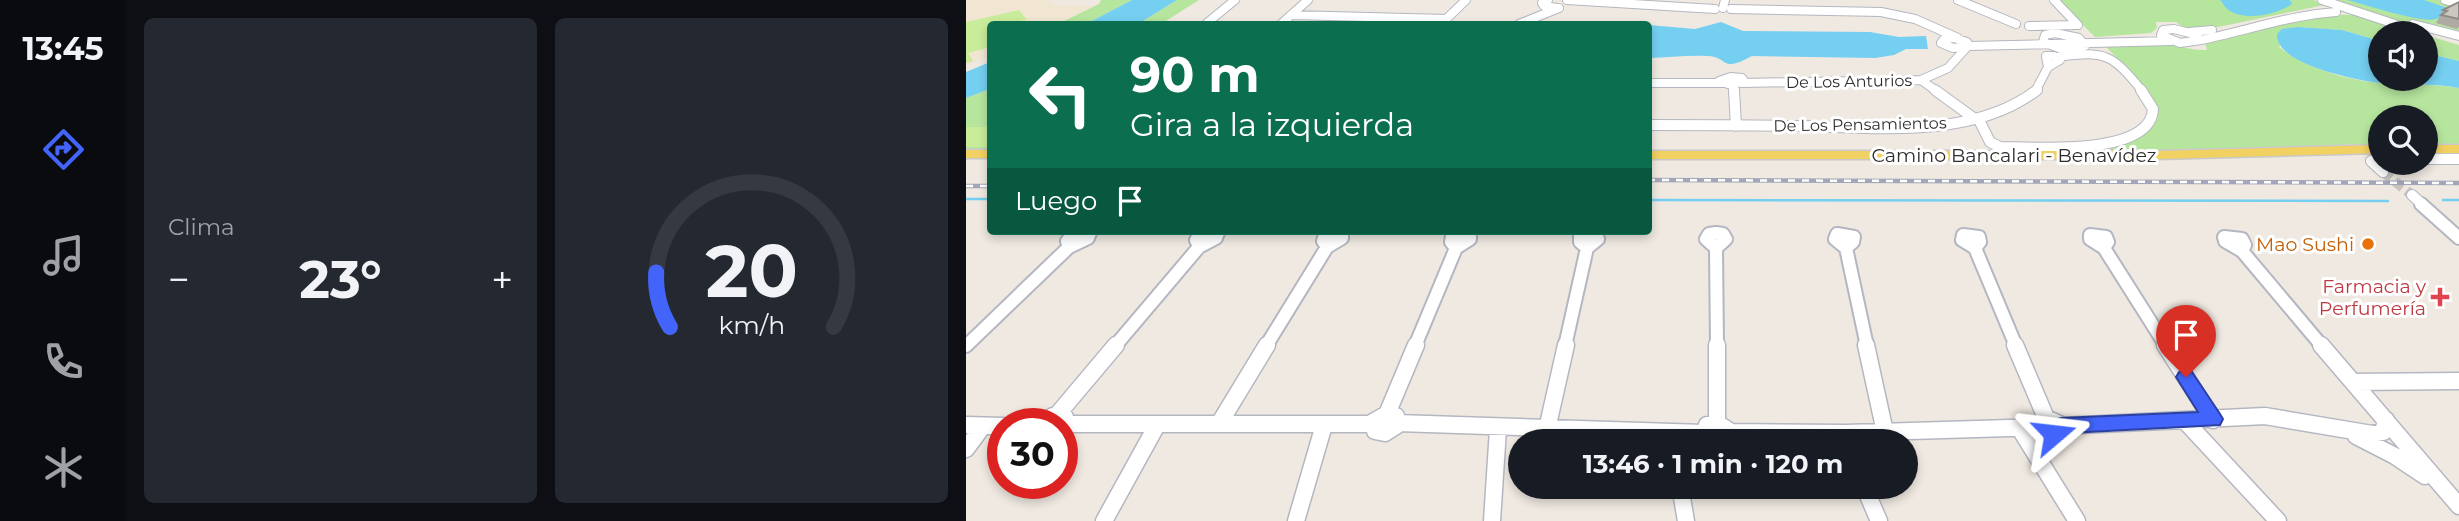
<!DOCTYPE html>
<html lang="es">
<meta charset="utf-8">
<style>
body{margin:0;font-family:Montserrat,sans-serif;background:#242831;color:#f1f3f6;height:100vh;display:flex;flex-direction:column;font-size:26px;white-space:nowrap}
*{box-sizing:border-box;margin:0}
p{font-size:23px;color:#9ea1a6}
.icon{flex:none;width:38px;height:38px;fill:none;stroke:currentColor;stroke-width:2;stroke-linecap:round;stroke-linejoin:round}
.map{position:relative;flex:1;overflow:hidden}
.drawer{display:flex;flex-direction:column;gap:18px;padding:18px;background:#0d0f14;width:840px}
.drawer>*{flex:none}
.guide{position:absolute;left:21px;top:21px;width:665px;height:214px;border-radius:7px;box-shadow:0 4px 10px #0003;background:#0b6e4f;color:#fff;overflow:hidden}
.fabs{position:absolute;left:1402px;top:21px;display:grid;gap:14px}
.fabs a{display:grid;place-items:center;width:70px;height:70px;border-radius:50%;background:#171b24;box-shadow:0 4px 10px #0003;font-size:35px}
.speed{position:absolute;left:21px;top:408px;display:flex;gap:14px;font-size:35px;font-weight:700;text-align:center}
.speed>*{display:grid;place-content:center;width:91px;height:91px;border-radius:50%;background:#171b24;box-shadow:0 4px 10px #0003;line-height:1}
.speed .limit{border:10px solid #d22;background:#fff;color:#111}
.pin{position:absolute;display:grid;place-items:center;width:60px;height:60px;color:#fff;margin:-72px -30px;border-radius:50% 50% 50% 0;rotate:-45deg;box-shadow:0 0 7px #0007}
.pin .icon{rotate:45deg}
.me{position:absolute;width:77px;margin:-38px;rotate:73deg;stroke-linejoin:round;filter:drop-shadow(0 0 5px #0008)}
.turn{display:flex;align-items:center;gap:24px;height:147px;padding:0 28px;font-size:32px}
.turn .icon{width:91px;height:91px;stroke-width:2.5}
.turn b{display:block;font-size:49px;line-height:60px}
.then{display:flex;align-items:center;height:66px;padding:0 28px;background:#0003;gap:14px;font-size:26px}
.big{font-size:52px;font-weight:700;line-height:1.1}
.drawer .tile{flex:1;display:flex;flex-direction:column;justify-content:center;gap:10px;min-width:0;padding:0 24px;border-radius:10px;background:#242831}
.drawer .dial{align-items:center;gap:0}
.dial svg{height:182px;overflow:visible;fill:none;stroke:#363941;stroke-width:7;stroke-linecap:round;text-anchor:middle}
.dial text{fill:#f1f3f6;stroke:none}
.heat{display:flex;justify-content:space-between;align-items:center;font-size:38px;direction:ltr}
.drawer .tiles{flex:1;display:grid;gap:18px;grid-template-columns:repeat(2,1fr)}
.trip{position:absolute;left:542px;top:429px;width:410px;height:70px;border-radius:35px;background:#171b24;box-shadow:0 4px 10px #0003;font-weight:700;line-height:70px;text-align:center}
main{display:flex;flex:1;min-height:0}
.tab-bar{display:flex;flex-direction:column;width:126px;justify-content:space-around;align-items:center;background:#090b0e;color:#9ea1a6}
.tab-bar .icon{width:49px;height:49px}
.tab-bar .current{color:#4264fb}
.tab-bar b{font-size:32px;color:#f1f3f6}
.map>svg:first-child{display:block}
</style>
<main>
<nav class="tab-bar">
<b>13:45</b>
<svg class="icon current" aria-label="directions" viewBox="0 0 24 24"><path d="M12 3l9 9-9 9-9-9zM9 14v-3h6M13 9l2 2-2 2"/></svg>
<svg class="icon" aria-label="music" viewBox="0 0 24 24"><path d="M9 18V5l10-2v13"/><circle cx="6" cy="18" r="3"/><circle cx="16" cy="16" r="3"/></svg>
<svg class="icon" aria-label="phone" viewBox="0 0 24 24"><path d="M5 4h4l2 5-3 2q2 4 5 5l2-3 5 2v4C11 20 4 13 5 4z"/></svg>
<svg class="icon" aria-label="climate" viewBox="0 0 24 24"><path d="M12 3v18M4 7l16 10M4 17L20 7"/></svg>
</nav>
<section class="drawer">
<div class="tiles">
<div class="tile"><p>Clima</p>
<div class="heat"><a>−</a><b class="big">23°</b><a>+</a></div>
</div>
<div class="tile dial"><svg viewBox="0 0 100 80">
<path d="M14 69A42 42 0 1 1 86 69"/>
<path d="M14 69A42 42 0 0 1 8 45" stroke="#4264fb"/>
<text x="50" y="56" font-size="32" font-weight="700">20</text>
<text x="50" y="72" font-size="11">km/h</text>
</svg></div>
</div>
</section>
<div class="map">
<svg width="1493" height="521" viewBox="0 0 1493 521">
<rect width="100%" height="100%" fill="#efe9e1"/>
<!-- education -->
<path fill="#f0e6d1" d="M0,0H83L88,5L129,6L90,24H24V56L0,66Z"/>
<!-- green -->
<path fill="#b6e59e" d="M135,0H166L120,24H92L133,4Z
M211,0H233L195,24H172Z
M1092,0H1254C1278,23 1297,16 1325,4L1324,0H1348L1358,5L1238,30L1220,29L1210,22H1190L1191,28L1185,33L1129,37Z
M1360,0H1477L1493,5V35L1401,14Z
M1358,14L1388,15L1451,33H1414V41L1376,30L1332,27L1313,47C1343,71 1389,82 1427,84C1449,85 1471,84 1493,88V147H1460V117H1414V147L1386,144L1350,147L1210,152L1135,150C1236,125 1181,90 1136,43C1154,43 1174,39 1192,42C1210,44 1223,51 1241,50L1239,43Z
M1460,35L1493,45V61L1460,53Z
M24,89V149H0V98Z"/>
<!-- pitch -->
<path fill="#c9ec9a" d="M53,10L61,20L24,24V47L2,53L7,61L0,63V22Z
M0,127H24V147H0Z"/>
<!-- water -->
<path fill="#75cff0" d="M166,0H211L172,24H120Z
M1254,0H1324L1326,4C1310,15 1278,22 1261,9C1258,6 1257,3 1254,0Z
M1381,0H1458L1484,9C1480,12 1475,17 1470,19C1458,24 1397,4 1381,0Z
M755,22L777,31L904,32L933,37L960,36L962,49H940L928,55L909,58L786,56C753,74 764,56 740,56C721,55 701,58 683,58V25L729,29Z
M1332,27L1376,30L1414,41V79H1460V53L1493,61V88C1470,83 1446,86 1423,84C1398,82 1309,66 1311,34L1316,29Z
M24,62V89L0,98V72Z"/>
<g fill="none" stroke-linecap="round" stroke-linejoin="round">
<!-- stream -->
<path stroke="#75cff0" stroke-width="2.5" d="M0,199H24
M682,200L1422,201
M1477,200H1493"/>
<!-- minor-tunnel -->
<path stroke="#c8c4bd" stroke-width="10" stroke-dasharray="10 5" stroke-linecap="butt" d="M1417,172L1446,195"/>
<!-- minor-far3 casing -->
<g stroke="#b4b7c1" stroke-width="10">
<path id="minor-far3" d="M582,0L576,3L578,6L591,8
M601,0L749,9
M992,0L1050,24
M1356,0L1456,33
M1479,0L1493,4
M757,8L759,0
M765,9L915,12L949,19L992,38
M325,15L480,19
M241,23L269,0
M315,24L342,0
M475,24L500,0
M553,24L593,8
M1447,24L1493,36
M1063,26L1112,25L1088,0
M1208,29L1228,34L1235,40L1214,43L1195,35L1197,30Z
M1223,32L1246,30
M1089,33L1113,38L1119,46L1098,50L1077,42L1079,35Z
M988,38L1001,42L1003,46L987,48L975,43L978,39Z
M1235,40C1279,31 1325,15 1370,12
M1003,46L1205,41
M1080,56H1088L1094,60L1082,67Z
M1091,57C1140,50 1146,54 1177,92
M765,77L776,78L778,81L765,85L753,81Z
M955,80L972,92
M682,83H756
M776,83L955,80L982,68L1001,47
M768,85V92
M1069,92L1082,67"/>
</g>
<!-- minor-far2 casing -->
<g stroke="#b4b7c1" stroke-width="12">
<path id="minor-far2" d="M768,90L770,126
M969,90L1009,119
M1012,118L1024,142L1034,147C1067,147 1185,157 1187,109L1175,90
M682,125C732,125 782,125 832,126C909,127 1006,140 1071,90
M1414,158L1405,161L1417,172
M1460,159H1493
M1446,195L1457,205"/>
</g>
<!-- minor-far1 casing -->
<g stroke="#b4b7c1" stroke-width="16">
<path id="minor-far1" d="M1455,204L1493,238
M124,233L122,238L103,247L101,241L106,235Z
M252,233L250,238L233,247L230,240L234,235Z
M376,233V238L361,247L357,241L359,235Z
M750,233L757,234L760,239L750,248L740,239L743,234Z
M504,234V239L490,248L485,242L486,236Z
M630,234L632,239L621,248L614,242V236Z
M871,234L888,237L887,242L880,248L869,239Z
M997,235L1013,237L1014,242L1009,248L996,240Z
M1124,235L1140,237L1142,242L1138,248L1124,239Z
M1258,237L1276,239L1279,245L1276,251L1259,241Z
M750,248L751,346
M880,248L901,346
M1009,248L1050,346
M1138,248L1200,346
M1276,251L1356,346
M0,346L103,247
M149,346L233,247
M300,346L361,247
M449,346L490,248
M599,346L621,248"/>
</g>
<!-- minor casing -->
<g stroke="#b4b7c1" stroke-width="19">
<path id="minor" d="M751,345V423
M900,345L919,432
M1049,345L1080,418
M1199,345L1247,420
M1355,345L1493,506
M1387,382L1493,381
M421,414L450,345
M421,414L430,416V426L419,433L409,431L407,422Z
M91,415L150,345
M1080,418L1093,424V432L1085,434L1077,429L1074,423Z
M1219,421L1312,521
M431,423L738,433
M74,424L87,416L99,417
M98,424H406
M253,424L301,345
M0,425L37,426
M1095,426L1299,416L1406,434L1417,432L1420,420
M581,429L600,345
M1054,429L1111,521
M763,432L879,433L1075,427
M1390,436L1429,456L1459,476
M744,441L738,436L741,425L751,423L762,430V435L756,441
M0,449L17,426
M714,486L720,521
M898,486L913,521
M138,521L191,425
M330,521L358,425
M526,521L532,429"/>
</g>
<!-- major casing -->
<g stroke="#c9c9c9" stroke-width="3">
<path id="major" d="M1414,145V153L1193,159H682V151H1193Z
M1460,145H1493V153H1460Z
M0,150H24V158H0Z"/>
</g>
<!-- minor-far3 -->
<use href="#minor-far3" stroke="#fff" stroke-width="8"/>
<!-- minor-far2 -->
<use href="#minor-far2" stroke="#fff" stroke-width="10"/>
<!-- minor-far1 -->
<use href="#minor-far1" stroke="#fff" stroke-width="12"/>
<!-- minor -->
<use href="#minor" stroke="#fff" stroke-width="16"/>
<!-- major -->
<use href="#major" fill="#f2d163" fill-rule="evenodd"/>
<!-- rail casing -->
<g stroke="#a3a6b8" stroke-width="4.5">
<path id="rail" d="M682,180L1493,183
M0,186H24"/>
</g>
<!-- rail -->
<use href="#rail" stroke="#fff" stroke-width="2.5" stroke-dasharray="7" stroke-linecap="butt"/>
</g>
<!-- wall -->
<path fill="#afaba4" d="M1493,2V27L1491,29L1470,23L1477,10Z"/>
<!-- building -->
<path fill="#cbc7bf" stroke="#8e8b86" stroke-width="2" d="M1493,2V19L1475,15L1481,11L1477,10Z"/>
<!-- route -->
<path fill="#4264fb" stroke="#2b41a3" stroke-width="2" d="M1220,370L1226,372L1254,414L1257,419L1254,425L1103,433L1101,438L1088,442L1081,439L1078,434L1088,420L1095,418L1232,412L1210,377L1213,372Z"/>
<!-- markers -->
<circle fill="#e8710a" stroke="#fff" stroke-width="2.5" cx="1402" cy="244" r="7"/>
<path fill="#e0444e" stroke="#fff" stroke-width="2.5" d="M1470.5 286.5h7v7h7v7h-7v7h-7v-7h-7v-7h7z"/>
<g text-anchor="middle" stroke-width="6" stroke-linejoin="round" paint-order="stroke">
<!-- far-street labels -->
<g font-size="16" fill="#2e2e2e" stroke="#fff">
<text transform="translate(883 81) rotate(-1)" y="6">De Los Anturios</text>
<text transform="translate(894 124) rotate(-1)" y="6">De Los Pensamientos</text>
</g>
<!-- street labels -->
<g font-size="19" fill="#2e2e2e" stroke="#fff">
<text x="1048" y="162">Camino Bancalari - Benavídez</text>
</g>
<!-- food labels -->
<g font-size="19" fill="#c56008" stroke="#fff" text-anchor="end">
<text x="1388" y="251">Mao Sushi</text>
</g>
<!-- health labels -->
<g font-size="19" fill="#be3a42" stroke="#fff" text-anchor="end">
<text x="1460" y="293">Farmacia y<tspan x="1460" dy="22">Perfumería</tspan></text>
</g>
</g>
</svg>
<div class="fabs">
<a><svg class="icon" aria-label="sound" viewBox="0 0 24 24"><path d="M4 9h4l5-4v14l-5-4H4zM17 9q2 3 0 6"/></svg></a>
<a><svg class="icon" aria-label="search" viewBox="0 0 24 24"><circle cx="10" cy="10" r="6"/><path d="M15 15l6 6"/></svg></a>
</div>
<div class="speed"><div class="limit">30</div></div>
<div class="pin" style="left:1220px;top:377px;background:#d93025"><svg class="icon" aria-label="arrive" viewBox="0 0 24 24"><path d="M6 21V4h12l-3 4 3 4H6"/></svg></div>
<svg class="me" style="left:1088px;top:434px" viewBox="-20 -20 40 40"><path d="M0-17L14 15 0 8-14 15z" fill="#4264fb" stroke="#fff" stroke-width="4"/></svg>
<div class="trip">13:46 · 1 min · 120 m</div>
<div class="guide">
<div class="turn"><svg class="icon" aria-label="left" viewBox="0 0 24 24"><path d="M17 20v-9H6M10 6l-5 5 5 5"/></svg><div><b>90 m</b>Gira a la izquierda</div></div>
<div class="then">Luego<svg class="icon" aria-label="arrive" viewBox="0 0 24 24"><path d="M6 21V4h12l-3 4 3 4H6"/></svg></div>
</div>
</div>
</main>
